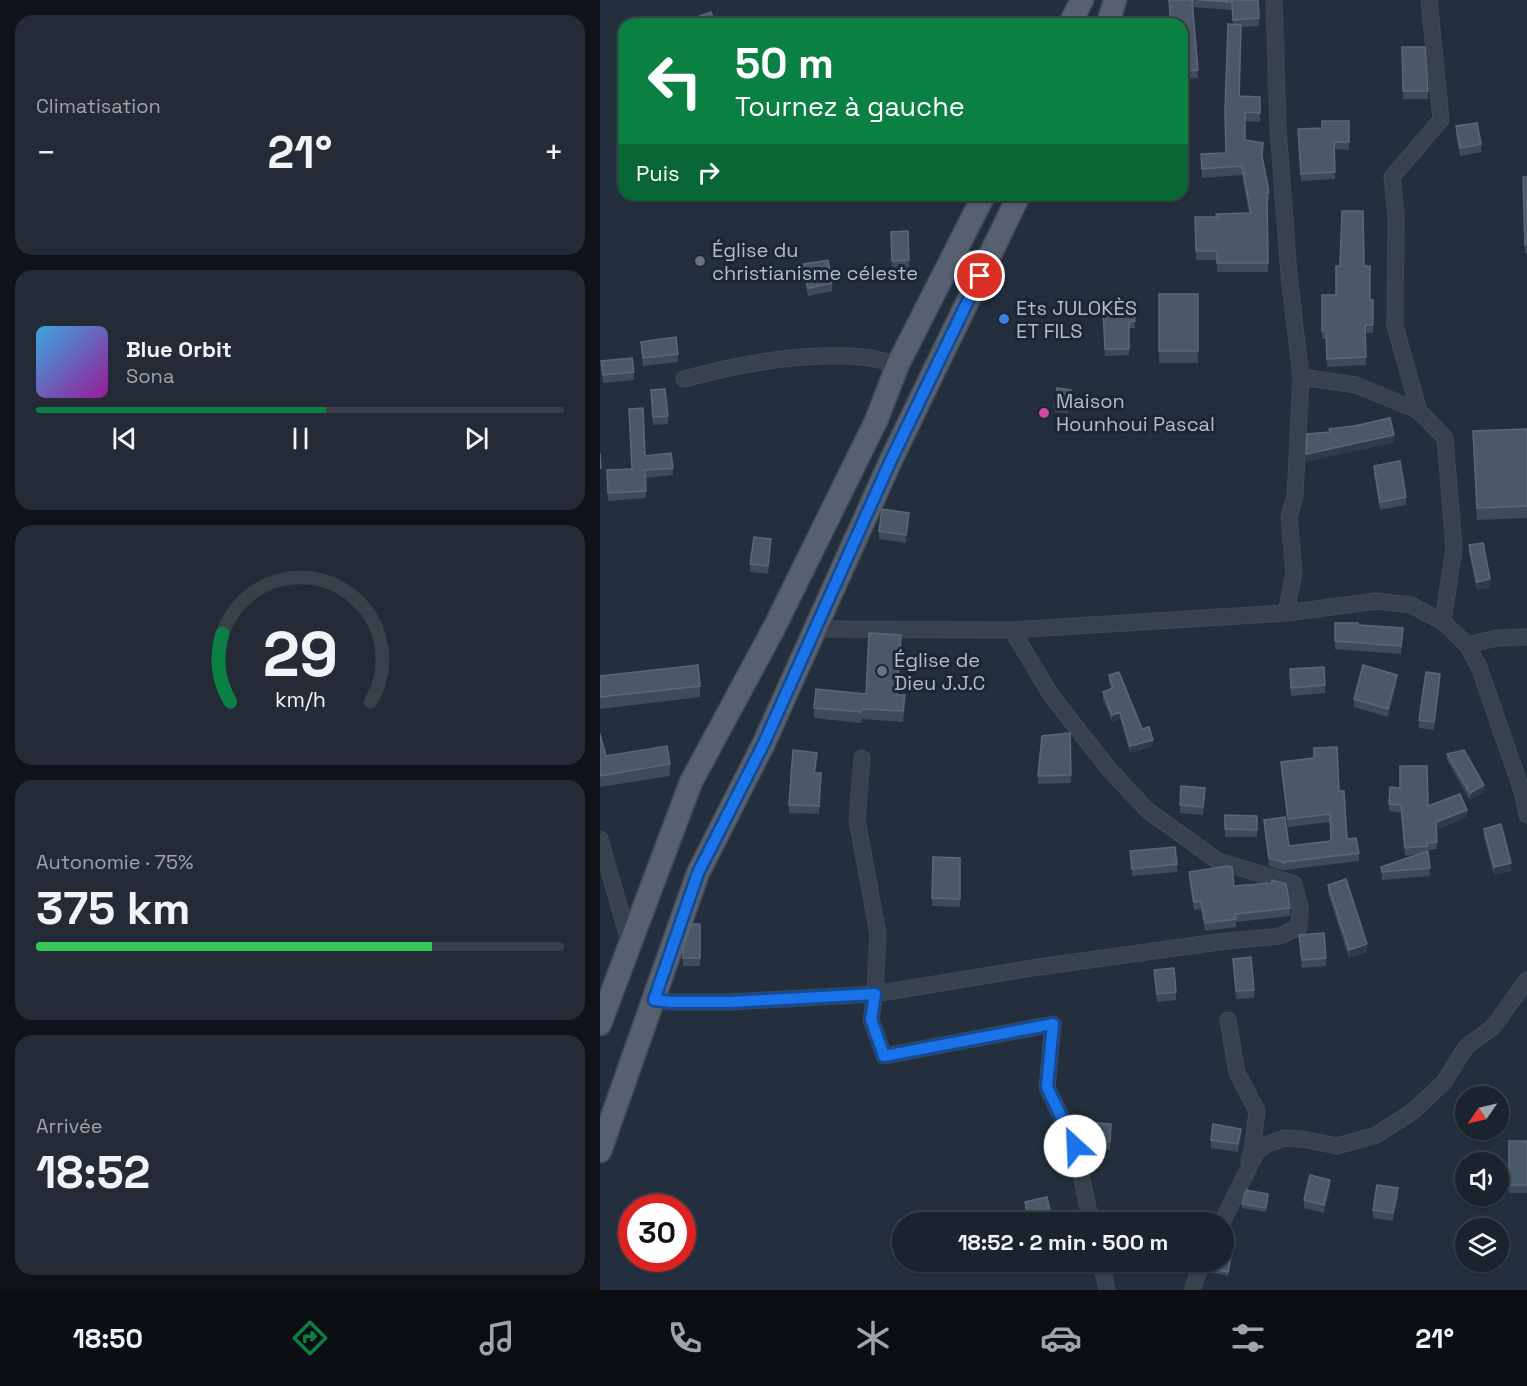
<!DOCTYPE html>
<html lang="fr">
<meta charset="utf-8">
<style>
body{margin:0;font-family:"Space Grotesk",sans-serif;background:#242b36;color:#f1f3f6;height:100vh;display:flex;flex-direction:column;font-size:22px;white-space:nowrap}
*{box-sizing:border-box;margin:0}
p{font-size:20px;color:#a0a4aa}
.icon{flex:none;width:33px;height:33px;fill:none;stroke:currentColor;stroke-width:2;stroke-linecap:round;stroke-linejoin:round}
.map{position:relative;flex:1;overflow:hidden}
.sheet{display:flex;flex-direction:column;gap:15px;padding:15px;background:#0f1319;width:600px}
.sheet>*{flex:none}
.top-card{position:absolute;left:18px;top:18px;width:570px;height:183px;border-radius:18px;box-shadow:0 2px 4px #0004,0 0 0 2px #39404a;background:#0b8043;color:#fff;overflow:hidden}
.needle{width:39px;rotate:236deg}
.buttons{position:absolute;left:855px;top:1086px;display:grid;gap:12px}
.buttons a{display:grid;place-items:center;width:54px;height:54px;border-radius:50%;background:#1b232e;box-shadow:0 2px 4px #0004,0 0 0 2px #39404a;font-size:30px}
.speed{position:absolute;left:18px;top:1194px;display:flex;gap:12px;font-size:30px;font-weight:700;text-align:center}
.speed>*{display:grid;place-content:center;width:78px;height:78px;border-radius:50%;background:#1b232e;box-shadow:0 2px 4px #0004,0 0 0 2px #39404a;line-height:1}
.speed .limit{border:9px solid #d22;background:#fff;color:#111}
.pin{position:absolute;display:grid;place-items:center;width:51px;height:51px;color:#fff;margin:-26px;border:3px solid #fff;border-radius:50%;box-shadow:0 2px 6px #0007}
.me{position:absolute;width:66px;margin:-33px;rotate:335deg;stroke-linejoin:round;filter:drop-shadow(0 0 4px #0008)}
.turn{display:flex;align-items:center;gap:21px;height:126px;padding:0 18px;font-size:27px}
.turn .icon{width:78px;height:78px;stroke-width:2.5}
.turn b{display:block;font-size:42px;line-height:51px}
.then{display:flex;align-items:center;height:57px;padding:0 18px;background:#0003;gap:12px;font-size:22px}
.big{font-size:45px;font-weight:600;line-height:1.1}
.sheet .card{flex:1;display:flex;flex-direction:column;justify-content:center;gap:9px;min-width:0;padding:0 21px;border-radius:18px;background:#242b36}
.sheet .dial{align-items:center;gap:0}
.dial svg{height:156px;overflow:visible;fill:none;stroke:#39404a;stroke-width:7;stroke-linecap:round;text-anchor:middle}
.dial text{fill:#f1f3f6;stroke:none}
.song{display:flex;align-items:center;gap:18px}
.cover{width:72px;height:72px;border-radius:9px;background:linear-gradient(135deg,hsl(200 70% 55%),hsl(300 70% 35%))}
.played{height:6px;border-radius:3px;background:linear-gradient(90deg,#0b8043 55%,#39404a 55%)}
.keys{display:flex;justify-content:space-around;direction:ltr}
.heat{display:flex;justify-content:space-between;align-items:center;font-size:33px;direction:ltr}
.charge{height:9px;border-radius:4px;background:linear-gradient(90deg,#34c759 75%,#39404a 0)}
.trip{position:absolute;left:292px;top:1212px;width:342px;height:60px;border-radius:30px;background:#1b232e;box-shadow:0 2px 4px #0004,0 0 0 2px #39404a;font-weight:600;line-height:60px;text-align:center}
.tabs{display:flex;height:96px;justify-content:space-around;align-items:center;background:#0b0e12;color:#a0a4aa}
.tabs .icon{width:42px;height:42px}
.tabs .on{color:#0b8043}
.tabs b{font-size:27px;color:#f1f3f6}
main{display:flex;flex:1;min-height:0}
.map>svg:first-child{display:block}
</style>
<main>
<section class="sheet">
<div class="card"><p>Climatisation</p>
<div class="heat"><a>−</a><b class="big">21°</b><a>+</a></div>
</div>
<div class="card">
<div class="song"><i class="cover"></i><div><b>Blue Orbit</b><p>Sona</p></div></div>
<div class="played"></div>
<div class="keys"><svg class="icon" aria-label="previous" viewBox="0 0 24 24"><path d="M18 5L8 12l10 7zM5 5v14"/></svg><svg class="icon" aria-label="pause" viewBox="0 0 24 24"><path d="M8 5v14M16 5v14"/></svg><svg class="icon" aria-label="next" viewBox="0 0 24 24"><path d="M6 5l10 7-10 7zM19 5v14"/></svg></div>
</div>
<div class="card dial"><svg viewBox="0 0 100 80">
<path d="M14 69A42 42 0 1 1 86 69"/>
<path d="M14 69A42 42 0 0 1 10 34" stroke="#0b8043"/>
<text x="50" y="56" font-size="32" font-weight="700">29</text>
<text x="50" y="72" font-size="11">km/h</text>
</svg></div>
<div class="card"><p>Autonomie · 75%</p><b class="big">375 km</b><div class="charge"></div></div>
<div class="card"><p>Arrivée</p><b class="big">18:52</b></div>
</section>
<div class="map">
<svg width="927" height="1290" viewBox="0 0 927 1290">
<rect width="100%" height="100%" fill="#242f3e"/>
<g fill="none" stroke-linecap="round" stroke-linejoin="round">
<!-- street casing -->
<g stroke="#414a57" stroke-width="17">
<path id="street" d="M674,0L678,128L689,275L701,377L695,496L689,517L694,572L686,613
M829,0L841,120L792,177L796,215L795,326L819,411L845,438L854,548L843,622
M701,377L756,385L819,411
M84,379C142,363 202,352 262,357C274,358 286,362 298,364
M217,629L412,630L686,613L776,601L811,605L843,622L867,645L879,667L922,791L927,815
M867,645L897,638L927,637
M262,758L257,820L278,934L275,994L271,1019L284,1056L453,1024L447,1087L475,1146L491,1222
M0,839L30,944
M54,1000L71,1002H129L275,994L432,968L618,942L680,936L699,927L700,907L694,884L618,861L547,810L508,768L451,695L412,630
M628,1020L637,1073L657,1111L652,1152L649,1160
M622,1222L657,1151L668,1144L684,1138L702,1139L737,1146L776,1135L812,1112L844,1082L866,1047L893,1027L927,980
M501,1262L507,1290
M592,1290L602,1262"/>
</g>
<!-- primary casing -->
<g stroke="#414a57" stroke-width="25">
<path id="primary" d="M470,24L482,0
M508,24L515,0
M0,1024L91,782L174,628L276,421L298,364L384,195
M0,1151L98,873L164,743L291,460L419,195"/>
</g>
<!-- street -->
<use href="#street" stroke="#38414e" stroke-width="15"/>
<!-- primary -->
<use href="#primary" stroke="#56606e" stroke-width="22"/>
</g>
<!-- wall -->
<path fill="#3f4b5c" d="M569,0H658L659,26L641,27L640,96L660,97V122L645,121V140L663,152L662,159L669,192V201L667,202L668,272H617V260H596L595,217H617L649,213L642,175L602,178L601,154L626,153L633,24L632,10L593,7L598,78L582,79V24H570Z
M802,47L828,91V99H803Z
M749,121V150L734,149L735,179L701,181L698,129L722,128Z
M856,126L881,144V152L860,156L856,134Z
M923,177H927V253H925Z
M308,231L309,268L292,269L291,232Z
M203,264L232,283V291L208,296L203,272Z
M764,266L770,300H773V333H765L766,365L727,367L726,339H722V295H736Z
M559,294H598V363H559Z
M503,308L535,321V328H529V355L505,356Z
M41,342L78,354V362L43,366Z
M1,361L34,372V380L3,383Z
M51,390L68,416V424L53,425Z
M471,394L468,413L455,412V408Z
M927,429V518L877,520L873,431Z
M45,456L73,468V475L45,478L46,498L8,501L7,470L31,469Z
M774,466L806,497V505L780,510L774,474Z
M309,521L306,543L279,539V531Z
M869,545L890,587L877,590L869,553Z
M171,547L168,574L150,572V564Z
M735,623L758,625L803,636L801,654L735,649Z
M301,646L297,695L305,706L303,722L262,719L261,723L214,718V708L266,694Z
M690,669L725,685V693L691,696Z
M509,675L542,729L553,746L530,753L520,718L512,722L503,699V692L511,689L509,682Z
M0,676L100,686V697L0,709Z
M840,682L834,730L819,728V720Z
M797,683L788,717L754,707V699Z
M470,733L471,783L438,784V776Z
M0,734L6,756L70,764V776L0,787Z
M714,748L739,791L747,839L759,853V861L685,870V871L669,866L664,828V820L689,846L731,841L730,822L688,827L681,770V762L714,758Z
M847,754L884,792L870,800L847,760Z
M217,761L215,773H221L219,814L189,813V805Z
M605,796L603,815L580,813V805Z
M789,804L828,806L867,817L836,830L837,849L828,850L830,876L782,880L781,867L819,854L805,856L801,813L789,811Z
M625,815L657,816V837H625Z
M884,829L911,871L894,875L884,837Z
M530,851L577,864V872L532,876Z
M333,857L360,858V907L332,906Z
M589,872L634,886L690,908V916L636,922V927L605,931L601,909L594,910L589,879Z
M728,885L767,952L749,958L728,893Z
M100,924V966H83V949Z
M699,935L726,958V966L702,968Z
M633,959L654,990V998L636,999Z
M554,970L576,992V1000L557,1002Z
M486,1122L511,1132L510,1150L485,1148Z
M641,1136L638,1152L611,1148V1140Z
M909,1141H927V1193H909Z
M730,1188L724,1213L704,1208V1200Z
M798,1196L793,1221L773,1218V1210Z
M668,1198L666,1212L642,1208V1204Z
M425,1202L451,1222H428L425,1210Z
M624,1262H631L628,1276L610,1272V1268Z"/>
<!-- shaded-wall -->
<path fill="#2f3b4b" d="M794,435V443L706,462V454Z
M309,513V521L306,543V535Z
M171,539V547L168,574V566Z
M890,579V587L877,590V582Z
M301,635V646L297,706V695Z
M840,674V682L834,730V722Z
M797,675V683L788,717V709Z
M520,712V718L512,722V715Z
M553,740V746L530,753V746Z
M884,785V792L870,800V793Z
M867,810V817L836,830V822Z
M911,863V871L894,875V867Z
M767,944V952L749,958V950Z
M641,1129V1136L638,1152V1144Z
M730,1180V1188L724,1213V1205Z
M798,1188V1196L793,1221V1213Z
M451,1215V1222H429V1220Z"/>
<!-- building -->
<path fill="#4b5868" stroke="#5c6777" stroke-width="1.5" d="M569,0H592L598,70L582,71V24H571Z
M599,0H658L659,18L633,20L632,2Z
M111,12L115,24H100L97,17Z
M628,24L641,25L639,96L660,97V113L645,112V140L663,143L662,156L669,192L667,193L668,263H617V251H596L595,217H617L616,214L651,213L642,166L602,169L601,154L626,153L625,111Z
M802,47H825L828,91H803Z
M722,121H749V142H734L735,172L701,174L698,129L722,128Z
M877,123L881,144L860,148L856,126Z
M923,177H927V245H925Z
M742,211H763L764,266H770V300H773V325H765L766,357L727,359L726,331H722V295H736V266H740Z
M308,231L309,260L292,261L291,232Z
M228,260L232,283L208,288L203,264Z
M559,294H598V351H559Z
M533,305L535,321L529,322V349H505L503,308Z
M76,337L78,354L43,358L41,342Z
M32,358L34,372L3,375L1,361Z
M457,388L471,390L468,409L455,408Z
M65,389L68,416L53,417L51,390Z
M43,408L45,456L71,453L73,468L45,470L46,491L8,493L7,470L32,469L29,409Z
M790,418L794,435L706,454L707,434L730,432L729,429L754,426Z
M927,429V506L877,508L873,431Z
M0,453L1,468H0Z
M800,461L806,497L780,502L774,466Z
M282,509L309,513L306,535L279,531Z
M154,537L171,539L168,566L150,564Z
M883,543L890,579L877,582L869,545Z
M735,623H758V625L803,628L801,646L735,641Z
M269,633L301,635L297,695H305L303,711L262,709L261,712L214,708L216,689L266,694Z
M98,665L100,686L0,697V676Z
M763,665L797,675L788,709L754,699Z
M724,667L725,685L691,688L690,669Z
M519,672L542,729L549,727L553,740L530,746L520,712L512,715L503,692L513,688L509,675Z
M826,672L840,674L834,722L819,720Z
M470,733L471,775L438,776L442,736Z
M0,734L6,756L67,746L70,764L0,776Z
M737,747L739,791H744L747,839L756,838L759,853L685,862V863L669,858L664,820L685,817L689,846L731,841L730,814L688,819L681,762L714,758V748Z
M193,750L217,753L214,773H221L219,806L189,805Z
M864,750L884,785L870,793L847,754Z
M800,766H827L828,806L860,794L867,810L836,822L837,842L827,843L828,846L805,848L801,805L789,804L790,787L800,788Z
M581,786L605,788L603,807L580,805Z
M625,815L657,816V830L625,829Z
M901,824L911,863L894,867L884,829Z
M575,847L577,864L532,869L530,851Z
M828,851L830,868L782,872L781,867Z
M333,857L360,858V899L332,898Z
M627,866L632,867L634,886L672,883V880L686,884L690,908L635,914L636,919L605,923L601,901L594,902L589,872Z
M746,879L767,944L749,950L728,885Z
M91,924H100V958H83V949Z
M724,933L726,958L702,960L699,935Z
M651,957L654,990L636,991L633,959Z
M574,968L576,992L557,994L554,970Z
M486,1122L511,1124L510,1142L485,1140Z
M613,1124L641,1129L638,1144L611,1140Z
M909,1141H927V1185H909Z
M710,1175L730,1180L724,1205L704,1200Z
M777,1185L798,1188L793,1213L773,1210Z
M646,1190L668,1194L666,1208L642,1204Z
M447,1197L451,1215L429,1220L425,1202Z
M624,1256L631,1257L628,1272L610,1268L611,1262H624Z"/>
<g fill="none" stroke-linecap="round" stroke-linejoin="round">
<!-- route casing -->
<g stroke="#114b97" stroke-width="15">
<path id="route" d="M380,276L291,460L164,743L98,873L54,1000L71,1002H129L275,994L271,1019L284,1056L453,1024L447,1087L475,1146"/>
</g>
<!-- route -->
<use href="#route" stroke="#1a73e8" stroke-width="10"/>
</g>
<!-- markers -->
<g fill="#6b7280" stroke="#1d2633" stroke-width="2">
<circle cx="100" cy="261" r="6"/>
<circle cx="282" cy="671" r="6"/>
</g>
<circle fill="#3f7fe0" stroke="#1d2633" stroke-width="2" cx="404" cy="319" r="6"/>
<circle fill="#d1479c" stroke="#1d2633" stroke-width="2" cx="444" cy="413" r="6"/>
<g text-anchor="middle" stroke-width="6" stroke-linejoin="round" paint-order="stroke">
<!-- poi labels -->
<g font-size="20" fill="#b4bcc9" stroke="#1d2633" text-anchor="start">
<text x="112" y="257">Église du<tspan x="112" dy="23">christianisme céleste</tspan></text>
<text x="416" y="315">Ets JULOKÈS<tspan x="416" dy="23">ET FILS</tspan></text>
<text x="456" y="408">Maison<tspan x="456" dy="23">Hounhoui Pascal</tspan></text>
<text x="294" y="667">Église de<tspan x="294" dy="23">Dieu J.J.C</tspan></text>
</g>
</g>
</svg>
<div class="buttons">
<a><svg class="needle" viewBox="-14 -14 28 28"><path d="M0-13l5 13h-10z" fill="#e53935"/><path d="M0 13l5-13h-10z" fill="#a0a4aa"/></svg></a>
<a><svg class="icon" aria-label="sound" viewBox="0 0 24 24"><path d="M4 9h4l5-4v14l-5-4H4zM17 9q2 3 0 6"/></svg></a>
<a><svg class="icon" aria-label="layers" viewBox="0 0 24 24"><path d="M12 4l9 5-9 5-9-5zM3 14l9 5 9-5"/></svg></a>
</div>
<div class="speed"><div class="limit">30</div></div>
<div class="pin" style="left:380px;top:276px;background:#d93025"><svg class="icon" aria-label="arrive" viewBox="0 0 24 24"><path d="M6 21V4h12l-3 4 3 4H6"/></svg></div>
<svg class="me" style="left:475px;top:1146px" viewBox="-20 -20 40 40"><circle r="19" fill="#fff"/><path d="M0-13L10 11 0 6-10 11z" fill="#1a73e8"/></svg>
<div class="trip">18:52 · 2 min · 500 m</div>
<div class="top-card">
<div class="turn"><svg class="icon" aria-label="left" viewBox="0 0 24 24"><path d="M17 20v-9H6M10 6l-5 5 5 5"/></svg><div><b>50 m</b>Tournez à gauche</div></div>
<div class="then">Puis<svg class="icon" aria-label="right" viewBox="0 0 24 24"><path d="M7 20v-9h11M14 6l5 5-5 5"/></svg></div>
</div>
</div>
</main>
<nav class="tabs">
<b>18:50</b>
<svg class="icon on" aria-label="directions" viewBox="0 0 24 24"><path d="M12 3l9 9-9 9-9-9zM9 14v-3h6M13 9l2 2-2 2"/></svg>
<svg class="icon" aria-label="music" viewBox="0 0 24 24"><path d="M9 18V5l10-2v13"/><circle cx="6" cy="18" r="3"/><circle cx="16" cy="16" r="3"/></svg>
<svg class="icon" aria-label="phone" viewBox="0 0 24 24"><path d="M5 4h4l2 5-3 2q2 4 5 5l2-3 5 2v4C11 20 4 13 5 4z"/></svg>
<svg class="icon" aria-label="climate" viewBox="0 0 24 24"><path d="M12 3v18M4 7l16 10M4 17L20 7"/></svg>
<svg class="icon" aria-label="car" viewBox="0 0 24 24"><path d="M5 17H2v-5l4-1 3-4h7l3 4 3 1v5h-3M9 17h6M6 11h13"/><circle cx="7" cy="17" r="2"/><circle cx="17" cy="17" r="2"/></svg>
<svg class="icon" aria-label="filters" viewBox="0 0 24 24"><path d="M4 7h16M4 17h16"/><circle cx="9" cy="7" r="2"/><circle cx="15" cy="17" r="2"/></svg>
<b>21°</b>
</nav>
